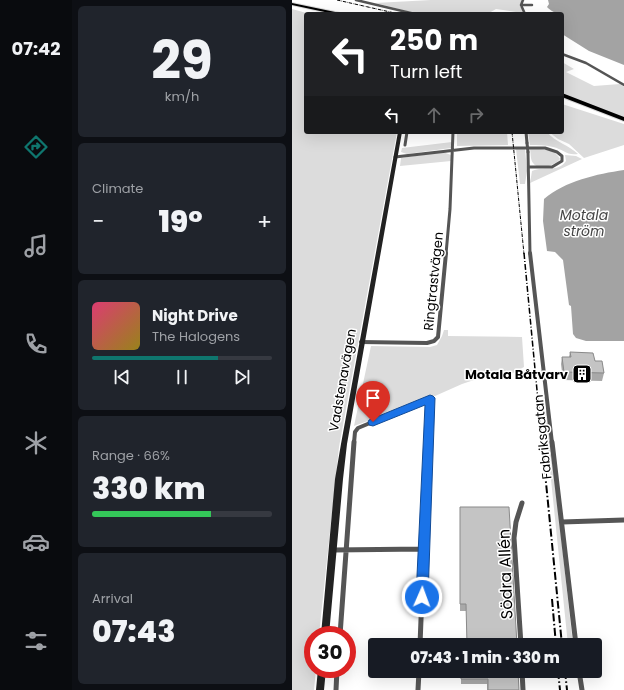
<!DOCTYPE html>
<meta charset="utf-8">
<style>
body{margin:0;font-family:Poppins,sans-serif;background:#20242c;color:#f1f3f6;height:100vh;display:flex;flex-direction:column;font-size:15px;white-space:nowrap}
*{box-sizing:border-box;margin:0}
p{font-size:13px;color:#9ea1a6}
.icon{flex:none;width:22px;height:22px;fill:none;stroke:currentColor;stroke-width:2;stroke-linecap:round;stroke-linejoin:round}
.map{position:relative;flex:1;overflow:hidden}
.details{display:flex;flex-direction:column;gap:6px;padding:6px;background:#0d0f14;width:220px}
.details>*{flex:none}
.banner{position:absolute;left:12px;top:12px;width:260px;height:122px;border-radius:4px;box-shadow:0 4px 16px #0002;background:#202124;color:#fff;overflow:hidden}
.speed{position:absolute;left:12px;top:626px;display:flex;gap:8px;font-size:20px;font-weight:700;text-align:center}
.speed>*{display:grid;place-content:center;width:52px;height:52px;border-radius:50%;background:#171b24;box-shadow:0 4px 16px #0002;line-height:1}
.speed .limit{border:6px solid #d22;background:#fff;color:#111}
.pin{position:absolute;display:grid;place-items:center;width:34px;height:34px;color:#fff;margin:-41px -17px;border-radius:50% 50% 50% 0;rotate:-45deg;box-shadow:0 0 4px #0007}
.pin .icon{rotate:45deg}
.me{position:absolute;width:44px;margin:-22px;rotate:2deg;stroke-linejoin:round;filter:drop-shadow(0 0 3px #0008)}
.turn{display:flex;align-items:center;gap:14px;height:84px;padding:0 20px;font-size:18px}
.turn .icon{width:52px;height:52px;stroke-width:2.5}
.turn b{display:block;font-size:28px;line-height:34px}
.lanes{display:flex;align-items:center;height:38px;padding:0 20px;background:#0003;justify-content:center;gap:20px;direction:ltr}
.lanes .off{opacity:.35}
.big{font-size:30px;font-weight:800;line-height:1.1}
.details .tile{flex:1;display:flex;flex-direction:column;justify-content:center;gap:6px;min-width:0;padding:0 14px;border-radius:6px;background:#20242c}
.details .dial{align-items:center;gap:0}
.dial b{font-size:52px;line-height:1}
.song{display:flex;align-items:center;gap:12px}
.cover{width:48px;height:48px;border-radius:6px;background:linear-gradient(135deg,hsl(340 70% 55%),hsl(50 70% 35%))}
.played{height:4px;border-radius:2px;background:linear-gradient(90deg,#0f766e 70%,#363941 70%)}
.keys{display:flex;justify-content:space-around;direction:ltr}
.heat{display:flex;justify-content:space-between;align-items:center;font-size:22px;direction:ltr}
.charge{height:6px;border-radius:3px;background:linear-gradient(90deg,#34c759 66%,#363941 0)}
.trip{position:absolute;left:76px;top:638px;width:234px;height:40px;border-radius:4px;background:#171b24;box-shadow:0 4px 16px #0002;font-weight:800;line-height:40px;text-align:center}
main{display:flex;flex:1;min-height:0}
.tab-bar{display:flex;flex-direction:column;width:72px;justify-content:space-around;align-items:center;background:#090b0e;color:#9ea1a6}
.tab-bar .icon{width:28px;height:28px}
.tab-bar .active{color:#0f766e}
.tab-bar b{font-size:18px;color:#f1f3f6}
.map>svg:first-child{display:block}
</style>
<main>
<nav class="tab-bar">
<b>07:42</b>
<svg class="icon active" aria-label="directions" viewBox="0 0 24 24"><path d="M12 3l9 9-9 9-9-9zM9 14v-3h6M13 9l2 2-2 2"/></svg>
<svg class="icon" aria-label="music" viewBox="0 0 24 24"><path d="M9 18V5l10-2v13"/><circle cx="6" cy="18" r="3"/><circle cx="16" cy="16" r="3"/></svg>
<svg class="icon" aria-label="phone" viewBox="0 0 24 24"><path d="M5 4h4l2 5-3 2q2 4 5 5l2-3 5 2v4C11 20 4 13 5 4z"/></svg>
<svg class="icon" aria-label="climate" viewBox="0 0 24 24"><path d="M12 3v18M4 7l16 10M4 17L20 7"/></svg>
<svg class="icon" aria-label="car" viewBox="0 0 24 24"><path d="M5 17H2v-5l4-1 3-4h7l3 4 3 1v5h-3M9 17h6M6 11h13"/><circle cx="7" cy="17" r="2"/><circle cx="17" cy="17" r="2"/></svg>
<svg class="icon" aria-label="filters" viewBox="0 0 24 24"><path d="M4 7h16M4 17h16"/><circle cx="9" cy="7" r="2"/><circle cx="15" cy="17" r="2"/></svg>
</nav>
<section class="details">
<div class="tile dial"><b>29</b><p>km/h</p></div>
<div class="tile"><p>Climate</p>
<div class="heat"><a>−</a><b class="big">19°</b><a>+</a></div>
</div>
<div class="tile">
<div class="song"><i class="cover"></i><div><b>Night Drive</b><p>The Halogens</p></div></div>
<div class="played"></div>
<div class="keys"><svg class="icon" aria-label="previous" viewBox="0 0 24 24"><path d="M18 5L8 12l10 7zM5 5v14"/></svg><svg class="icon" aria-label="pause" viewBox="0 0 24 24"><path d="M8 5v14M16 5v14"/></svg><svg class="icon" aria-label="next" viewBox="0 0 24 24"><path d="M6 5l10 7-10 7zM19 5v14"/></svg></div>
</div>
<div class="tile"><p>Range · 66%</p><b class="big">330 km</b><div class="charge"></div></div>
<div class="tile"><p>Arrival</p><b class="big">07:43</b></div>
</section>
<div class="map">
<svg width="332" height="690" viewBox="0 0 332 690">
<rect width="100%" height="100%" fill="#fff"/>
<!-- green -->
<path fill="#dcdcdc" d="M139,0H231L228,5L232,14H225L224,12L204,9L195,14H127L83,3Z
M0,9L18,14H14V132H105L47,447L27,635H21V669H24L22,690H0Z
M270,62L282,69L274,72L302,86L328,84L332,87V118L270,94Z
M270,104L332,124V145L292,158L277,144L266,139L257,132H270Z
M165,132H215L216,145L165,146Z
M236,132H255C263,142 277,145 286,154C275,156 271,149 261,147C253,145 245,145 238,145Z
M160,142L159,148L115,154L109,152L110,148Z
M224,149H233L235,171L233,184H228Z
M238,149C248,149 263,148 268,159C264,165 246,171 241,163C238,159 239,153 238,149Z
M151,152L159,155V161L108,166L109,158Z
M273,155L284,156L290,159L238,183L240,171C250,166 266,173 274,161Z
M152,330H156V336L230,337L232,367L219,374L194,376L170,384L134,400L62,426L79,346L138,347L145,345L150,336Z
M252,411H255L281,645H276Z"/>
<!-- water -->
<path fill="#a3a3a3" d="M256,0H332V65L297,51L270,34V14C264,14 259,11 255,7L257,4Z
M332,170V341H294L284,338L281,334L279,306L277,305L271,260L263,252L255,251L251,221L252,199C273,181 305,174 332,170Z"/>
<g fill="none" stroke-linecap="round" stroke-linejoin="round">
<!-- highway casing -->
<g stroke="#dbdbdb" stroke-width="2">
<path id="highway" d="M0,3L48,13L50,14H42L0,5Z
M270,93L332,117V121L270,97Z"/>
</g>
<!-- street-far3 -->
<path stroke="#555" stroke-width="2.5" d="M64,0L123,14
M231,0L229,5L233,14
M229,5H240
M270,54L294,63L332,85"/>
<!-- street-far2 -->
<path stroke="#555" stroke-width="3" d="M234,132L235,143
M113,145L115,132
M236,152L238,254
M103,157L182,148H253L265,152L270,156V161L260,167H238
M154,254L158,209L161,132"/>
<!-- street-far1 -->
<path stroke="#555" stroke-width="4" d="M238,253L260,443
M69,342L135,343L142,341L146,337L154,253
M62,443L63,432L66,428L138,398L136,443"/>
<!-- street -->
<path stroke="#555" stroke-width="5" d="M260,442L284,645
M270,522L332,520
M41,550L132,549
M48,635L62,442
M128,645L136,442
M229,645L222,538L224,522L230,503
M230,671L231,690
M287,671L290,690
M44,690L45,669
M126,690L127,671"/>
<!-- secondary -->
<path fill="#222" fill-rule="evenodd" d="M106,132H110L55,444L51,479L37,635H29L43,479L49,444Z
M26,669H34L32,690H24Z"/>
<!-- highway -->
<use href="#highway" fill="#000" fill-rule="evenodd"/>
<!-- rail-far2 -->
<path stroke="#000" stroke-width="1" stroke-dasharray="3.5 1 0.5 1" stroke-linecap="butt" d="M45,0L107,14
M220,132L232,254"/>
<!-- rail-far1 -->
<path stroke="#000" stroke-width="1.5" stroke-dasharray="6 2 1 2" stroke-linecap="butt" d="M232,253L250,443"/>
<!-- rail -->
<path stroke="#000" stroke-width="2" stroke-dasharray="8 2.5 1.5 2.5" stroke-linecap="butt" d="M250,442L270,645
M260,599L264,645
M266,671L268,690
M273,671L275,690"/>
<!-- street-bridge -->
<path stroke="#555" stroke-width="3" d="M235,143L236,152"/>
</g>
<!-- wall -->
<path fill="#a9a9a9" d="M278,352L303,361L312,373L310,381L271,380L269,364L270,357H277Z
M168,507H217L174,611H168Z
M169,671H226L227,690H195V684H169Z"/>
<!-- building -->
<path fill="#c4c4c4" stroke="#898989" d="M278,352L301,353L303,361H310L312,373L272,372L270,357H279Z
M168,507H217L225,645H175L174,604H168Z
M169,671H226L227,690H196V679H169Z"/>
<!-- route -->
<path fill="#1a73e8" stroke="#114b97" d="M138,395L141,396L143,398L136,597L134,601L130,603L126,601L124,597L133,405L81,426L77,425L76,422L77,420Z"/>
<!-- icons -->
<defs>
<g id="building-square" transform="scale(1)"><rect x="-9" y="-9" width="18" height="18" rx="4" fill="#000" stroke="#fff"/><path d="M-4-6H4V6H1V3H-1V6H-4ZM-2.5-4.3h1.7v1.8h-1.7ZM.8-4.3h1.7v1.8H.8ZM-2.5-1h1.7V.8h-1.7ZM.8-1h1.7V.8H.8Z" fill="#fff"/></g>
</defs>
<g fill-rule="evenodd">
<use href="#building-square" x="290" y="374"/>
</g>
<g text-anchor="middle" stroke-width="3" stroke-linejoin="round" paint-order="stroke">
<!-- street labels -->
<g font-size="13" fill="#000" stroke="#fff">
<text transform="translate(141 281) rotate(-84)" y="5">Ringtrastvägen</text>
<text transform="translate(50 380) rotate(-80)" y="5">Vadstenavägen</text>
<text transform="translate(250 437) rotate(-96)" y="5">Fabriksgatan</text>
</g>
<!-- poi labels -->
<g font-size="13" font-weight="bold" fill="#000" stroke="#fff" text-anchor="end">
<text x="276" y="379">Motala Båtvarv</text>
</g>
<!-- water labels -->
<g font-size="14" font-style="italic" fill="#444" stroke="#fff">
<text x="292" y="220">Motala<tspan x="292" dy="16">ström</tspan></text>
</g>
<!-- near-street labels -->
<g font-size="16" fill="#000" stroke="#fff">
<text transform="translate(213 574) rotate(-92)" y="6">Södra Allén</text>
</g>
</g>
</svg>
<div class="speed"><div class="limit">30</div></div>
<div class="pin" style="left:81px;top:422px;background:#d93025"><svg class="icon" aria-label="arrive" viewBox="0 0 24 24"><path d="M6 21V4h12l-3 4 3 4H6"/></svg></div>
<svg class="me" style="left:130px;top:597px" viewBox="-20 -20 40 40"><circle r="17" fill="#1a73e8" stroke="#fff" stroke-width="3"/><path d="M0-11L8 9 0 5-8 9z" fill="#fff"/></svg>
<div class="trip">07:43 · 1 min · 330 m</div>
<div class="banner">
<div class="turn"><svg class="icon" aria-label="left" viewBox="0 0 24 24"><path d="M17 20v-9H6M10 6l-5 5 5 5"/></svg><div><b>250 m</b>Turn left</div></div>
<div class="lanes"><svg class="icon" aria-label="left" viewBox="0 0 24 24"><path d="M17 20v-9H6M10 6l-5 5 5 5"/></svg><svg class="icon off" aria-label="ahead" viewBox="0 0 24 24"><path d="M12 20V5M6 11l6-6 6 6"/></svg><svg class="icon off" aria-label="right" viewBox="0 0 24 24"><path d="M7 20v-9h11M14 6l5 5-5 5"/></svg></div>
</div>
</div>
</main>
